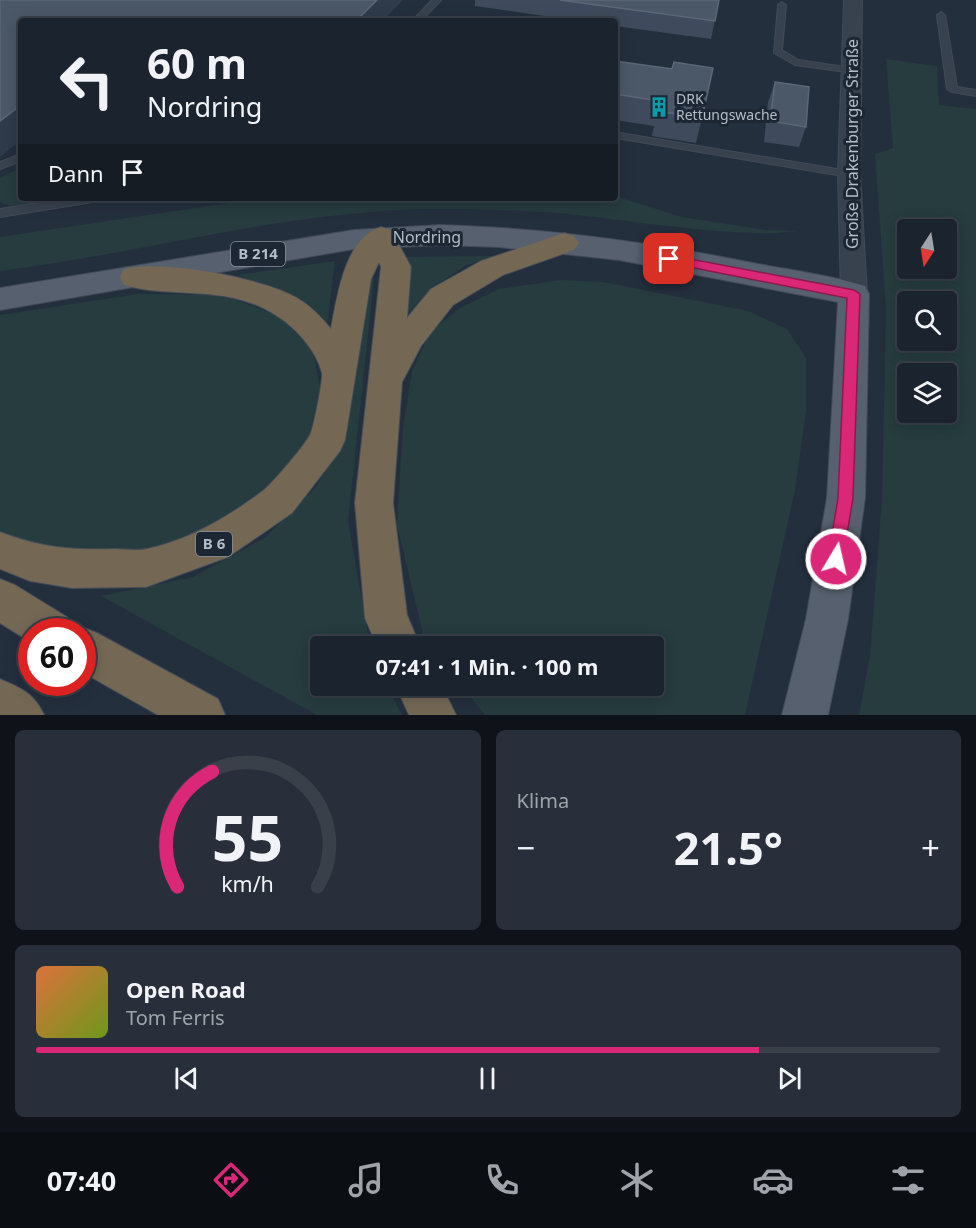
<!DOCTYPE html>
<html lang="de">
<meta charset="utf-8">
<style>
body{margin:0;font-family:"Noto Sans",sans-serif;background:#282f3a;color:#f1f3f6;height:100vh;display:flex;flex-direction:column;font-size:22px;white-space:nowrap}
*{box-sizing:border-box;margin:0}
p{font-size:20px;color:#a0a4aa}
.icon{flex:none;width:33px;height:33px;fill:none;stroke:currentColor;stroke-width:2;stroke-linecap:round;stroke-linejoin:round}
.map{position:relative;height:715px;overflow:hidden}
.panel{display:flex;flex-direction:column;gap:15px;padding:15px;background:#0f1319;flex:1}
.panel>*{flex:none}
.banner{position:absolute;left:18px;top:18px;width:600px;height:183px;border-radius:6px;box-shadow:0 3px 15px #0003,0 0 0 2px #39404a;background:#1b232e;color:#f1f3f6;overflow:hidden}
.needle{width:39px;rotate:192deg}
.controls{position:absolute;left:897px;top:219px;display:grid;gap:12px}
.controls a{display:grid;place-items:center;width:60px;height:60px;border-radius:6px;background:#1b232e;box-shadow:0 3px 15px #0003,0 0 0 2px #39404a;font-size:30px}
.speed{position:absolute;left:18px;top:618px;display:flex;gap:12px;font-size:30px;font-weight:700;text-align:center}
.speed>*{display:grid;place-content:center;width:78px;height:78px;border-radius:50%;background:#1b232e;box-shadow:0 3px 15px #0003,0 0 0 2px #39404a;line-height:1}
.speed .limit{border:9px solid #d22;background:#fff;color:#111}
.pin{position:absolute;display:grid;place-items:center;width:51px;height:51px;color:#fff;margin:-26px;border-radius:12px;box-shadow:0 3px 9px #0006}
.me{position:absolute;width:66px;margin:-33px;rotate:9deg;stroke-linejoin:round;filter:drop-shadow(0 0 4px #0008)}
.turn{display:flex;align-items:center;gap:21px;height:126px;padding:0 30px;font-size:27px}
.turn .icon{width:78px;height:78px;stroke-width:2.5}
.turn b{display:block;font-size:42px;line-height:51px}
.then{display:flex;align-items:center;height:57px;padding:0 30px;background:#0003;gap:12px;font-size:22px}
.big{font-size:45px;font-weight:700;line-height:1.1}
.panel .tile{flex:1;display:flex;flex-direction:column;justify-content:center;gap:9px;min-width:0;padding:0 21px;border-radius:9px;background:#282f3a}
.panel .dial{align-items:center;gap:0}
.dial svg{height:156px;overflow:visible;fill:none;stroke:#39404a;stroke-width:7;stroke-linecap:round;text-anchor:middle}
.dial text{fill:#f1f3f6;stroke:none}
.song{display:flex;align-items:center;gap:18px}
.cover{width:72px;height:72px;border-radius:9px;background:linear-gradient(135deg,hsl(20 70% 55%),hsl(80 70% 35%))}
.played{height:6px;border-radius:3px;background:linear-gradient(90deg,#db2777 80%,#39404a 80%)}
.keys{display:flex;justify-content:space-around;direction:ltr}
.heat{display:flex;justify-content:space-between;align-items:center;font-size:33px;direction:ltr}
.panel .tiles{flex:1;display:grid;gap:15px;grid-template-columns:1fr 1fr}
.tile:last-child{grid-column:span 2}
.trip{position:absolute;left:310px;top:636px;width:354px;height:60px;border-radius:6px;background:#1b232e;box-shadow:0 3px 15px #0003,0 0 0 2px #39404a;font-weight:700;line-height:60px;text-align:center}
.dock{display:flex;height:96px;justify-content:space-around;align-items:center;background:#0b0e12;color:#a0a4aa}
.dock .icon{width:42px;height:42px}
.dock .selected{color:#db2777}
.dock b{font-size:27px;color:#f1f3f6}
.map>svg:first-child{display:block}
</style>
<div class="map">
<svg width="976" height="715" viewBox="0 0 976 715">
<rect width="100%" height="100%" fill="#242f3e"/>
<!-- green -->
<path fill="#263c3f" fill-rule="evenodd" d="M886,59L937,66L939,105L976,109V715H859L870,656L882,499L886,309L875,154L893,148ZM908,230H946V268H908ZM908,302H946V340H908ZM908,374H946V412H908Z
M21,167V198H63L10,206L0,202V178Z
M615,196L682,217L765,230L798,231C770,235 745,233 717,231C667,227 617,219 568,214C523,210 476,209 431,209C285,211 144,253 0,271V237L262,198H615Z
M493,256L465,266L429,290L400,322L405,257Z
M335,261L327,325L301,299L238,275Z
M365,278H374L348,521L370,646H321V686H387L402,715H317L101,596L193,577L266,537L316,487L344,439Z
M561,280L603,282L748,311L787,329L806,358V411L795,490L745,715H485L462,686H654V646H431L424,638L397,525L403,427L412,371L430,332L460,308L499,289Z
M138,294L223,295L281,317L313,351L323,403L312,438L266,494L201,536L138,552L52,548L0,533V315Z"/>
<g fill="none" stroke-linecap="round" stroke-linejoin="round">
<!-- lane casing -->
<g stroke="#414a57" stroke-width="2">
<path id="lane" d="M432,0H441L421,21H412Z
M782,2L786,5L782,50L798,60L852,68L857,71L855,73L795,65L774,53L778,5Z
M941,12L945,15L957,87L976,90V96L952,92L947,89L937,15Z
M620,133L849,171L854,174L849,177L616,138V134Z
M21,154V161L0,169V162Z
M70,198H99L93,202L0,217V209Z"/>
</g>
<!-- street casing -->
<g stroke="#414a57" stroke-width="2">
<path id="street" d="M844,0H862L860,174L867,294L863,300L854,303L845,300L841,294L838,174Z"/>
</g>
<!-- primary casing -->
<g stroke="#414a57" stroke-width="2">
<path id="primary" d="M440,225C545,228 649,242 753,263C790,270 829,275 865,286L869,294L865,498L848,619L828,715H782L806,619L827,498L838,302L619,260L499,247L440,245L354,249L0,310V288L354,230Z"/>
</g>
<!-- highway casing -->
<g stroke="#434c59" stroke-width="2">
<path id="highway" d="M381,227L391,230L411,267L407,318L431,289L481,261L564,233L574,236L579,243L574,250L503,275L453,305L421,346L402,382L393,503L407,615L420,646H377L365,618L355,503L381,267L379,262L371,279L345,440L340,451L292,513L228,557L146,587L72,588L30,581L0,569V532C42,548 71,550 115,549C125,549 137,551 147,549C189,540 230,516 264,490C272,484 305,445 310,435C314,427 323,380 322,373C316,349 294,326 274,314C226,284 173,299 124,285L120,277L124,269C161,259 263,278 297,298C311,306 321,317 331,329C337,297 345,237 381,227Z
M0,579L15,585L67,617L73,631L82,627L97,633L218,699L225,715H158L82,672V632H32V643L0,623Z
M0,679C21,688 34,693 44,715H0Z
M396,686H442L456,715H409Z"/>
</g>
<!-- lane -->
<use href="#lane" fill="#38414e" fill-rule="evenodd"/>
<!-- street -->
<use href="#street" fill="#38414e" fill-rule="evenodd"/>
<!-- primary -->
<use href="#primary" fill="#56606e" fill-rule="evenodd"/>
<!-- highway -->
<use href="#highway" fill="#746855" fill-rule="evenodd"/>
</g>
<!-- wall -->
<path fill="#3f4b5c" d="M475,0H719L711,39L615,26V21H580L475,6Z
M615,61L702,118L696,143L652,136L654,126L615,120Z
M775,82L806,127L799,147L764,142L768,102Z"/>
<!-- shaded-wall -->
<path fill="#2f3b4b" d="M377,0H403L383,21H356Z
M21,105V140L0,157V121Z"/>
<!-- building -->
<path fill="#4b5868" stroke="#5c6777" stroke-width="1.5" d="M0,0H377L356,21H21V105L0,121Z
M560,0H719L715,21Z
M615,61L672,69L674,62L713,68L702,118L657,111L660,101L615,94Z
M775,82L809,87L806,127L770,121Z"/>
<!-- route -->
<path fill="#db2777" stroke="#8e194d" stroke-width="1.5" d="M669,255L854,290L860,294L853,498L842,564L836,566L830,564L828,559L838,498L847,298L664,262L663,259Z"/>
<!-- icons -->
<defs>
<g id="building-bare" transform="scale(1.62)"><path d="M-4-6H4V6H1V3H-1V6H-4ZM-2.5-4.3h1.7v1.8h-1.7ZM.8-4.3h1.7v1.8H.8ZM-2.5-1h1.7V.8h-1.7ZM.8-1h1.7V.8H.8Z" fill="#0f9aa8" stroke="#1d2633" stroke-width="2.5" paint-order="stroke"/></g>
</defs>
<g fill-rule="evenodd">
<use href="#building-bare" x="659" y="107"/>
</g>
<g text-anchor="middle" stroke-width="6" stroke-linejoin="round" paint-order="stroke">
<!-- far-poi labels -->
<g font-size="14" fill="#b4bcc9" stroke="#1d2633" text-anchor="start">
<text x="676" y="104">DRK<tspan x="676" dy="16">Rettungswache</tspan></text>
</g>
<!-- shield labels -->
<g fill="#1d2633" stroke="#878f9c" stroke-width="1.5">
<rect x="231" y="242" width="54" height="24" rx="4.5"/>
<rect x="196" y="532" width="36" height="24" rx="4.5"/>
</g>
<g font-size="15" font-weight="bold" fill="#b4bcc9">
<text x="258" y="259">B 214</text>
<text x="214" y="549">B 6</text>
</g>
<!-- street labels -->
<g font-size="16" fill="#b4bcc9" stroke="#1d2633">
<text transform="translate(852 144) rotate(-90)" y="6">Große Drakenburger Straße</text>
<text x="427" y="243">Nordring</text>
</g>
</g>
</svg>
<div class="controls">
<a><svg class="needle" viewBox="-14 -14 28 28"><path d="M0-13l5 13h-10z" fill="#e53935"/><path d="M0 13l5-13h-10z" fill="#a0a4aa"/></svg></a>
<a><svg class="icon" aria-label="search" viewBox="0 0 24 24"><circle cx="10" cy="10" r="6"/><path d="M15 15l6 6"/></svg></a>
<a><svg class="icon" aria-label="layers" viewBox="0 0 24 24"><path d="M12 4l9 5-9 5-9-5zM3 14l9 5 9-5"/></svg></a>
</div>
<div class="speed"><div class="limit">60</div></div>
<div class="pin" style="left:669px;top:259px;background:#d93025"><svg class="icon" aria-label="arrive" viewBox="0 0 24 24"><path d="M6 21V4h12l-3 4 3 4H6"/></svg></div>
<svg class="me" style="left:836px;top:559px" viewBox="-20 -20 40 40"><circle r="17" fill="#db2777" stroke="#fff" stroke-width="3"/><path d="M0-11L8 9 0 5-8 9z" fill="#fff"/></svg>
<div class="trip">07:41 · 1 Min. · 100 m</div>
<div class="banner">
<div class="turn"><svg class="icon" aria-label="left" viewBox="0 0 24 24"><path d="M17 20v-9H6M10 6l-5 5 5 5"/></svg><div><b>60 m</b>Nordring</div></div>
<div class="then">Dann<svg class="icon" aria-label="arrive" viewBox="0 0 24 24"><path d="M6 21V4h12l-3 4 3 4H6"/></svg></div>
</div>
</div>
<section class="panel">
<div class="tiles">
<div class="tile dial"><svg viewBox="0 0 100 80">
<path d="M14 69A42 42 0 1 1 86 69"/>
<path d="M14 69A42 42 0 0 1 32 10" stroke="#db2777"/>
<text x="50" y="56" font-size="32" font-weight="700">55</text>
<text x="50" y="72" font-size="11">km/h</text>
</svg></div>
<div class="tile"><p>Klima</p>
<div class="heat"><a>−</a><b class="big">21.5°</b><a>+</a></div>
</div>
<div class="tile">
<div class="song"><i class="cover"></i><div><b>Open Road</b><p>Tom Ferris</p></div></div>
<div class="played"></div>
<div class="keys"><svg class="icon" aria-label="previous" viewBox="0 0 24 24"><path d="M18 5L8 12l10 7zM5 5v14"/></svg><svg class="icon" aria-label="pause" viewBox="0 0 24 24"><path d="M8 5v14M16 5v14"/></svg><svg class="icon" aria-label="next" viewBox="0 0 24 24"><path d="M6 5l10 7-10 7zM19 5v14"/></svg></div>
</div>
</div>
</section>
<nav class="dock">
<b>07:40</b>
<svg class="icon selected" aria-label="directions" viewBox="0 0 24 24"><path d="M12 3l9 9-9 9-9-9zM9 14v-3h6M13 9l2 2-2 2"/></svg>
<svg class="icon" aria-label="music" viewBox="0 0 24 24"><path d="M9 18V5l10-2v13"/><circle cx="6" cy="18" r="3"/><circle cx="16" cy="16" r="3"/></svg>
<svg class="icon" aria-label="phone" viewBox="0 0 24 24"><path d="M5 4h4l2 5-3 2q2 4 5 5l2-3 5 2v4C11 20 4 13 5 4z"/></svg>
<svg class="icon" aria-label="climate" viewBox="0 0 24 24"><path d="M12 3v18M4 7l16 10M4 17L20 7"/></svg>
<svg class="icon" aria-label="car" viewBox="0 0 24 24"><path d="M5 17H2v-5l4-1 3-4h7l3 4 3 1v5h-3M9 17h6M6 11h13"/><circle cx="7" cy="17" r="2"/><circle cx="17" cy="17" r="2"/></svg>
<svg class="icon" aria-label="filters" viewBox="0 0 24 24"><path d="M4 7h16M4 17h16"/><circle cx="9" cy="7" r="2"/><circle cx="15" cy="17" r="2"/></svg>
</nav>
